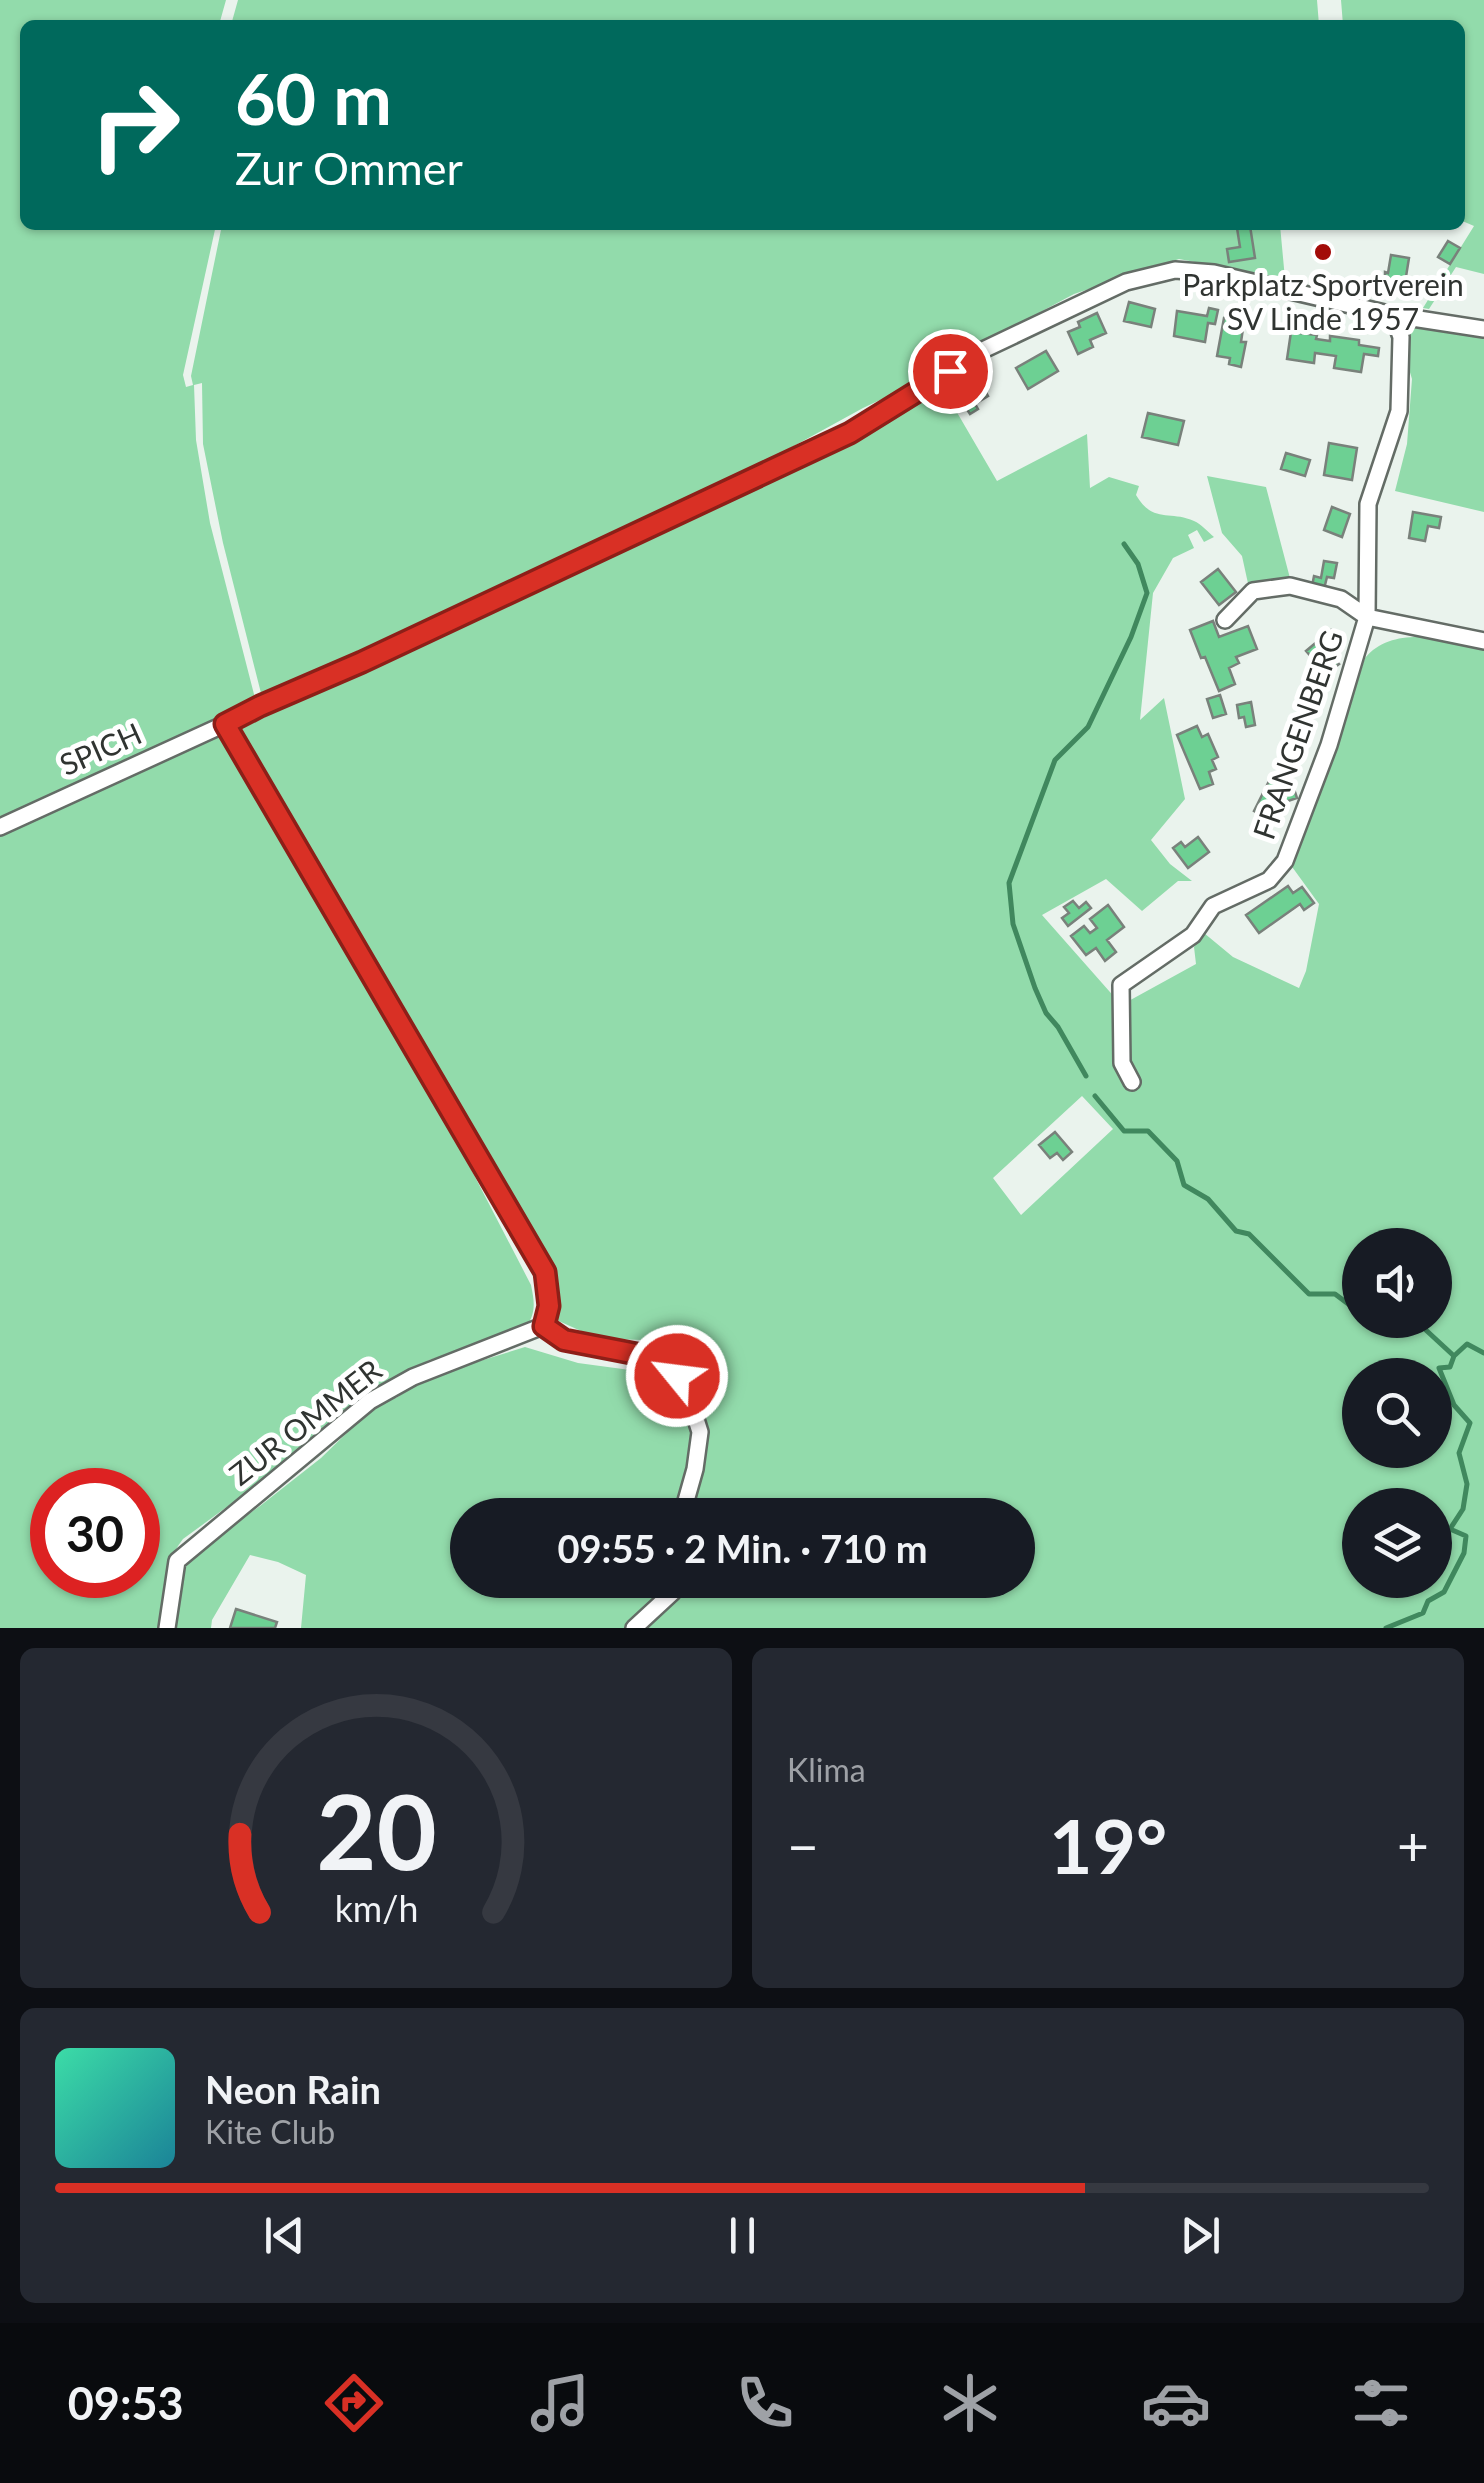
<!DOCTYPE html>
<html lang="de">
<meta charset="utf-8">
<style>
body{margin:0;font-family:Lato,sans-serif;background:#242831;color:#f1f3f6;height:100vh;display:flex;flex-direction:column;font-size:38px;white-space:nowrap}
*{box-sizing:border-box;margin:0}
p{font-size:32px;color:#9ea1a6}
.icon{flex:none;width:55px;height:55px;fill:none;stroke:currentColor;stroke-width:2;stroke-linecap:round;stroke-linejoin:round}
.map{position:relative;height:1628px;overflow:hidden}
.details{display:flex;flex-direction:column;gap:20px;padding:20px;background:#0d0f14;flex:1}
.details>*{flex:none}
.hud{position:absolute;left:20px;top:20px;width:1445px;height:210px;border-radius:15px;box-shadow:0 2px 8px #0004;background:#00695c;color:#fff;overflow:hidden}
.tools{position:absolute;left:1342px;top:1228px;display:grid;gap:20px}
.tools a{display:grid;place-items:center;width:110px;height:110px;border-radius:50%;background:#171b24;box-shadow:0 2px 8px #0004;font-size:50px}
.speed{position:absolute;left:30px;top:1468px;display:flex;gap:20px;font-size:50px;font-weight:700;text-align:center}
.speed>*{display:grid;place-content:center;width:130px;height:130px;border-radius:50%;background:#171b24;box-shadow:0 2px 8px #0004;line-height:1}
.speed .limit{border:15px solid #d22;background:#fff;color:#111}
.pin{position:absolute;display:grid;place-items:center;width:85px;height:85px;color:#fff;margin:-42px;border:5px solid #fff;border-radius:50%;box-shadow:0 2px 10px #0007}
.me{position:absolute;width:110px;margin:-55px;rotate:299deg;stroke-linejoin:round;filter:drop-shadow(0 0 8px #0008)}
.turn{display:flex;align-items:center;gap:35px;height:210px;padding:0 50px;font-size:45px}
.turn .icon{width:130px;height:130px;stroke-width:2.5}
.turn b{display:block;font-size:70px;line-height:85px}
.big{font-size:75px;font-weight:700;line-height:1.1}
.details .widget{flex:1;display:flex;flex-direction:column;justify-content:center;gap:15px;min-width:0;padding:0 35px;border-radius:15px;background:#242831}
.details .dial{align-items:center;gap:0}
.dial svg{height:260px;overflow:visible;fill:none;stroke:#363941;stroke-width:7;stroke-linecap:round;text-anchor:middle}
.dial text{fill:#f1f3f6;stroke:none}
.song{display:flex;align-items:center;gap:30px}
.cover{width:120px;height:120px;border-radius:15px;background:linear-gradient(135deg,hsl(160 70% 55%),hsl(190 70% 35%))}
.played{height:10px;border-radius:5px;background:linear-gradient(90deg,#d93025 75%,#363941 75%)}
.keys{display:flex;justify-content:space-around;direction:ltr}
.heat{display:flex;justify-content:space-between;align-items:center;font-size:55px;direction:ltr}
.details .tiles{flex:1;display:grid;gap:20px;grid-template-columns:1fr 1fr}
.widget:last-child{grid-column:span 2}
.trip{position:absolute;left:450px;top:1498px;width:585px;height:100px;border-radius:50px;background:#171b24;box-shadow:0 2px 8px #0004;font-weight:700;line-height:100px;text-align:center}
.tab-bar{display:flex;height:160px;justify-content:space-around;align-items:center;background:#090b0e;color:#9ea1a6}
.tab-bar .icon{width:70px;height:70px}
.tab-bar .active{color:#d93025}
.tab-bar b{font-size:45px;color:#f1f3f6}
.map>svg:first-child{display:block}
</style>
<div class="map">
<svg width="1484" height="1628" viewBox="0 0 1484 1628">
<rect width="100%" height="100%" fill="#eaf3ed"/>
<!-- green -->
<path fill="#92dbab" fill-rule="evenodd" d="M0,0H226L219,25H25V225H216L183,375L186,387L193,385L191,376L222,225H1280L1285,279L1179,259L1074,294L975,347L935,374L863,408L681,508L264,705L223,543L203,444L202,383L194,385L196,440L210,523L257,706L0,822Z
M238,0H1317L1319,25H231Z
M1341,0H1484V274L1456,267L1429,309L1423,308L1474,226L1460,220V25H1343Z
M1409,322L1484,335V512L1395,491L1407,444L1412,379L1400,339Z
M941,385L997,481L1087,434L1090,488L1109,477L1139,486L1136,495C1153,524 1170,510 1194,521C1201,524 1208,532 1214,537L1204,542L1197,530L1188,535L1194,548L1173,558L1153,593L1140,720L1164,698L1185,799L1151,840L1170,864L1192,881H1178L1142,911L1106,879L1042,915L1117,1000L1125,1003L1196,964L1194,947L1204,933L1233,957L1299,988L1306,971L1319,904L1290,864L1330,767L1365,658C1393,624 1446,640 1484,646V1628H301L306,1575L278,1562L250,1555L212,1620L211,1628H177L176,1597L189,1556L260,1506L321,1458L358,1422L364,1409L391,1391L396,1398L428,1377L525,1347L578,1363L630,1370L674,1341L612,1339L590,1335L552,1318L547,1280L428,1053L237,724L742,496L870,420ZM1082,1096L1113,1129L1021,1215L993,1178ZM1360,1245H1435V1296L1442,1298H1435V1320H1360ZM1360,1375H1435V1450H1360ZM1360,1505H1435V1580H1360ZM468,1515H1018V1580H468Z
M1207,476L1266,487L1291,582L1249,588L1242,556L1222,533Z
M226,729L415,1061L531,1285C535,1304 536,1314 524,1330L429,1360L359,1400L342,1412L291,1460L183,1539C161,1567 163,1594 162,1628H0V829ZM52,1490H138V1575H52Z"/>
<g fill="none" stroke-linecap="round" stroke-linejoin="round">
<!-- stream -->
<path stroke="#40885e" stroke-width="5" d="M1086,1076L1058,1027L1046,1013L1035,988L1013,924L1009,883L1055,760L1088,727L1131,637L1147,593L1138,564L1124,544
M1095,1096L1124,1131H1148L1177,1161L1184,1185L1208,1199L1236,1231L1249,1234L1309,1294H1335L1355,1309L1360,1307
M1415,1320L1454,1356
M1386,1628L1423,1613L1428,1601L1444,1592L1464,1553L1466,1536L1450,1529L1463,1509L1467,1484L1459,1453L1470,1423L1454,1405L1439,1368L1450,1367L1454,1356L1467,1344L1484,1353"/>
</g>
<!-- building -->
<path fill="#6dd093" stroke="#79817b" stroke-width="2.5" d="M1250,226L1255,258L1229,262L1227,249L1240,247L1237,228Z
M1448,241L1460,248L1450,264L1438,257Z
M1391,255L1409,258L1404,289L1386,286L1388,277H1385V272L1388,273Z
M1129,302L1155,309L1151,327L1124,321Z
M1209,308L1218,310L1215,324L1208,323L1205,342L1174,336L1177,311L1207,316Z
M1097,313L1106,333L1090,340L1093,347L1078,354L1068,332L1080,327L1078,322Z
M1224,318L1244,322L1241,342H1246L1241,367L1229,364L1230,358L1217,356Z
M1291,332L1317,335L1316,339L1330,341V336L1359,340V345L1379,348L1378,356L1364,354L1361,372L1334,368L1336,356L1315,353L1314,363L1287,359Z
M1046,351L1058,371L1028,389L1016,368Z
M977,377L988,396L975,404L978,409L970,414L963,403L955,407L948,394Z
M1148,413L1184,421L1178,445L1142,437Z
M1329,443L1357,448L1352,480L1324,475Z
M1286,453L1310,460L1305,476L1281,469Z
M1332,507L1350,514L1342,537L1324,530Z
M1413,512L1441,517L1439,528L1428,526L1425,541L1409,538Z
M1324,561L1337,563L1334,578L1327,577L1324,589L1312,586L1314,576L1321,578Z
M1218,569L1236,592L1219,605L1201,582Z
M1213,621L1219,637L1248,626L1257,649L1236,657L1239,663L1229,668L1235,684L1219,691L1205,657L1201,658L1190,630Z
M1331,630L1343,645L1331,655L1339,664L1326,674L1306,651Z
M1220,695L1226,714L1213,718L1207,699Z
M1251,702L1255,725L1246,727L1244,717L1239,718L1237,705Z
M1197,726L1202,737L1208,734L1218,757L1212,760L1216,769L1209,772L1213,784L1200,789L1177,735Z
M1290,777L1297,798L1285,802L1275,823L1254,811L1269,781Z
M1198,837L1209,852L1188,868L1173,848L1181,842L1185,847Z
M1288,886L1293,893L1302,887L1314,903L1304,910L1300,904L1259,933L1246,915Z
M1073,901L1079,908L1086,902L1091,908L1068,926L1062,918L1069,913L1064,907Z
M1108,905L1124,927L1107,940L1116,952L1105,961L1096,948L1086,955L1071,936L1084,926L1090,933L1097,928L1090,919Z
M1055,1132L1072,1152L1063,1160L1057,1153L1050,1158L1039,1145Z
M236,1609L277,1622L275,1628H230Z"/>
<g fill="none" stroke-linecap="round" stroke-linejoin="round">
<!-- minor casing -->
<g stroke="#646c66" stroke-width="20">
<path id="minor" d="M1225,620L1253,591L1290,586L1341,599L1367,617L1484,641
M225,724L545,1272L549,1305L543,1326
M0,827L225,724L260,706L362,662L850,433L983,350L1126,282L1175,270L1214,273L1393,315L1484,329
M1132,1082L1122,1063L1121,985L1193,935L1213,906L1269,880L1285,861L1329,745L1367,617L1368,504L1399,411L1401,337L1393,315
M543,1326L563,1341L652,1357L677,1376L690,1400L700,1432L695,1469L682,1515
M167,1628L177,1561L370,1401L413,1377L543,1326
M634,1628L673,1592L674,1580"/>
</g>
<!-- minor -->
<use href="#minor" stroke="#fff" stroke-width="15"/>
</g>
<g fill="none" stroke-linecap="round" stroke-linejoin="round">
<!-- route casing -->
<g stroke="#8d1f18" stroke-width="25">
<path id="route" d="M677,1376L652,1357L564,1340L544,1326L549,1306L545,1272L225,724L260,706L362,662L850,433L950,371"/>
</g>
<!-- route -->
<use href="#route" stroke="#d93025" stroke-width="18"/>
</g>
<!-- markers -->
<circle fill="#a30c09" stroke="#fff" stroke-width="4" cx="1323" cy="252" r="10"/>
<g text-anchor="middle" stroke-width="10" stroke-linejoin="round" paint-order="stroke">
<!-- poi labels -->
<g font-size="30" fill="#303431" stroke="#fff">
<text x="1323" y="296">Parkplatz Sportverein<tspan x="1323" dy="34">SV Linde 1957</tspan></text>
</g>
<!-- street labels -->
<g font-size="30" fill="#303431" stroke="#fff">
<text transform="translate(1299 735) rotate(-71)" y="10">FRANGENBERG</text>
<text transform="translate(101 750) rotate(-24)" y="10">SPICH</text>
<text transform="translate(306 1423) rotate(-38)" y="10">ZUR OMMER</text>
</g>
</g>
</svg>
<div class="tools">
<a><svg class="icon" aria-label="sound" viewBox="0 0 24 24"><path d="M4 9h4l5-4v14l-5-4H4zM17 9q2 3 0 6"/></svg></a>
<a><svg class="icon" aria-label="search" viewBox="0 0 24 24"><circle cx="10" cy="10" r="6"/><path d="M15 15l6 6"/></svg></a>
<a><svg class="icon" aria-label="layers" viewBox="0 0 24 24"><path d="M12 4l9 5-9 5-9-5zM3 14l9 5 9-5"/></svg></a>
</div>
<div class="speed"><div class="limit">30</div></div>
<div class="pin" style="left:950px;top:371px;background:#d93025"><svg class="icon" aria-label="arrive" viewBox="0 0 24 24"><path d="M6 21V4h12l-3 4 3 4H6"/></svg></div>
<svg class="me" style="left:677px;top:1376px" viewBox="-20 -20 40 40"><circle r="17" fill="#d93025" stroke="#fff" stroke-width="3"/><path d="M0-11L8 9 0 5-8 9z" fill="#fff"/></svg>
<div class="trip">09:55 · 2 Min. · 710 m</div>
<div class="hud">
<div class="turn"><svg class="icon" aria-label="right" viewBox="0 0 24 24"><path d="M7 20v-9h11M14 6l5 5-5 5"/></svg><div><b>60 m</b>Zur Ommer</div></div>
</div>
</div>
<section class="details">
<div class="tiles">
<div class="widget dial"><svg viewBox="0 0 100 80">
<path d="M14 69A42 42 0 1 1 86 69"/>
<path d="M14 69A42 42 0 0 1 8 45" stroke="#d93025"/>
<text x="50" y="56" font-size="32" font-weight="700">20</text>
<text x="50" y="72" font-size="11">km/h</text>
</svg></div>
<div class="widget"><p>Klima</p>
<div class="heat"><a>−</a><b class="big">19°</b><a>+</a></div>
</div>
<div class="widget">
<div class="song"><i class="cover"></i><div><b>Neon Rain</b><p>Kite Club</p></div></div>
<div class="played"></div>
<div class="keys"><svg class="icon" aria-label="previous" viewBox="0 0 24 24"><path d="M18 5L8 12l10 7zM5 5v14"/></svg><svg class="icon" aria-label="pause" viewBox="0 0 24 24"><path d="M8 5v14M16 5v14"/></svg><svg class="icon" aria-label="next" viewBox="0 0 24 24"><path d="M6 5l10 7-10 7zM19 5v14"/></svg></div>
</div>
</div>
</section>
<nav class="tab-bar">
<b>09:53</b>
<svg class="icon active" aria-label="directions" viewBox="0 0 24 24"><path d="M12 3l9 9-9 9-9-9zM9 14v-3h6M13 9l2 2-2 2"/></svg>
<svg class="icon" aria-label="music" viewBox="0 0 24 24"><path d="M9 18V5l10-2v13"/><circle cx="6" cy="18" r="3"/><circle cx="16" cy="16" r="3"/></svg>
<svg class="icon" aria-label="phone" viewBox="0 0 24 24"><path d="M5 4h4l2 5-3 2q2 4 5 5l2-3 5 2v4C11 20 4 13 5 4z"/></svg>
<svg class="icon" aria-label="climate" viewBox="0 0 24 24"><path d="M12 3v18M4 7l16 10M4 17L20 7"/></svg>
<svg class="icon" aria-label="car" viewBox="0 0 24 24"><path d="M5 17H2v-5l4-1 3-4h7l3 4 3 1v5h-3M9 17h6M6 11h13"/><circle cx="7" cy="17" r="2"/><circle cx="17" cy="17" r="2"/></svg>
<svg class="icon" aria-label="filters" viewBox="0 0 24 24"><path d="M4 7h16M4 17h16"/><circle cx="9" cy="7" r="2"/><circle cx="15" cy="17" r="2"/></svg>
</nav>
